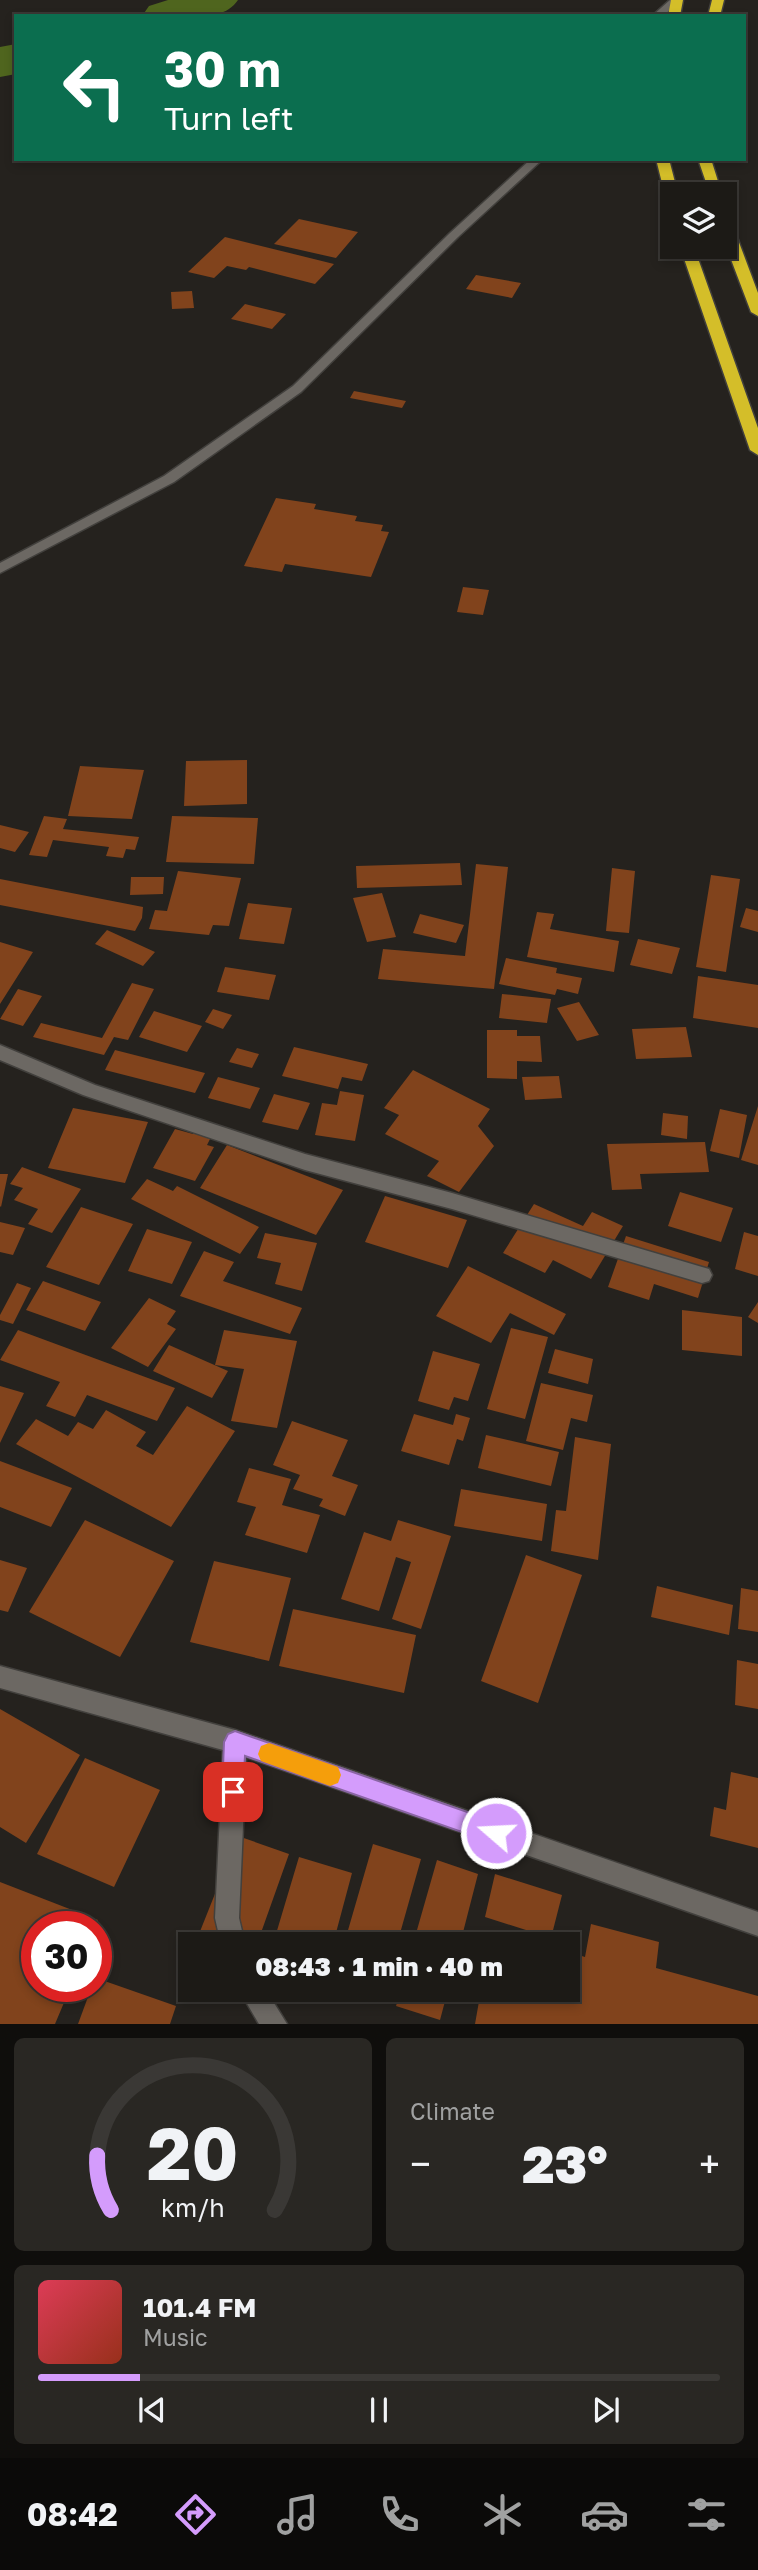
<!DOCTYPE html>
<meta charset="utf-8">
<style>
body{margin:0;font-family:"Golos Text",sans-serif;background:#292723;color:#f1f3f6;height:100vh;display:flex;flex-direction:column;font-size:26px;white-space:nowrap}
*{box-sizing:border-box;margin:0}
p{font-size:23px;color:#a0a1a1}
.icon{flex:none;width:38px;height:38px;fill:none;stroke:currentColor;stroke-width:2;stroke-linecap:round;stroke-linejoin:round}
.map{position:relative;height:2024px;overflow:hidden}
.details{display:flex;flex-direction:column;gap:14px;padding:14px;background:#0f0e0c;flex:1}
.details>*{flex:none}
.banner{position:absolute;left:14px;top:14px;width:732px;height:147px;border-radius:0px;box-shadow:0 4px 10px #0003,0 0 0 2px #3a3835;background:#0b6e4f;color:#fff;overflow:hidden}
.buttons{position:absolute;left:660px;top:182px;display:grid;gap:14px}
.buttons a{display:grid;place-items:center;width:77px;height:77px;border-radius:0px;background:#1c1a16;box-shadow:0 4px 10px #0003,0 0 0 2px #3a3835;font-size:35px}
.speed{position:absolute;left:21px;top:1911px;display:flex;gap:14px;font-size:35px;font-weight:700;text-align:center}
.speed>*{display:grid;place-content:center;width:91px;height:91px;border-radius:50%;background:#1c1a16;box-shadow:0 4px 10px #0003,0 0 0 2px #3a3835;line-height:1}
.speed .limit{border:10px solid #d22;background:#fff;color:#111}
.pin{position:absolute;display:grid;place-items:center;width:60px;height:60px;color:#fff;margin:-30px;border-radius:14px;box-shadow:0 4px 10px #0006}
.me{position:absolute;width:77px;margin:-38px;rotate:289deg;stroke-linejoin:round;filter:drop-shadow(0 0 5px #0008)}
.turn{display:flex;align-items:center;gap:24px;height:147px;padding:0 35px;font-size:32px}
.turn .icon{width:91px;height:91px;stroke-width:2.5}
.turn b{display:block;font-size:49px;line-height:60px}
.big{font-size:52px;font-weight:800;line-height:1.1}
.details .widget{flex:1;display:flex;flex-direction:column;justify-content:center;gap:10px;min-width:0;padding:0 24px;border-radius:10px;background:#292723}
.details .dial{align-items:center;gap:0}
.dial svg{height:182px;overflow:visible;fill:none;stroke:#3a3835;stroke-width:7;stroke-linecap:round;text-anchor:middle}
.dial text{fill:#f1f3f6;stroke:none}
.song{display:flex;align-items:center;gap:21px}
.cover{width:84px;height:84px;border-radius:10px;background:linear-gradient(135deg,hsl(350 70% 55%),hsl(10 70% 35%))}
.played{height:7px;border-radius:4px;background:linear-gradient(90deg,#d49cfc 15%,#3a3835 15%)}
.keys{display:flex;justify-content:space-around;direction:ltr}
.heat{display:flex;justify-content:space-between;align-items:center;font-size:38px;direction:ltr}
.details .tiles{flex:1;display:grid;gap:14px;grid-template-columns:1fr 1fr}
.widget:last-child{grid-column:span 2}
.trip{position:absolute;left:178px;top:1932px;width:402px;height:70px;border-radius:0px;background:#1c1a16;box-shadow:0 4px 10px #0003,0 0 0 2px #3a3835;font-weight:800;line-height:70px;text-align:center}
.menu{display:flex;height:112px;justify-content:space-around;align-items:center;background:#0b0a09;color:#a0a1a1}
.menu .icon{width:49px;height:49px}
.menu .active{color:#d49cfc}
.menu b{font-size:32px;color:#f1f3f6}
.map>svg:first-child{display:block}
</style>
<div class="map">
<svg width="758" height="2024" viewBox="0 0 758 2024">
<rect width="100%" height="100%" fill="#25221e"/>
<g fill="none" stroke-linecap="round" stroke-linejoin="round">
<!-- river -->
<path fill="#4f651e" fill-rule="evenodd" d="M168,0H238C221,26 171,16 142,16L149,6Z
M16,44V74L0,77V47Z"/>
</g>
<!-- building -->
<path fill="#81431c" d="M299,219L358,232L336,258L274,244Z
M225,237L334,264L315,284L249,267L246,270L227,266L214,278L188,272Z
M476,275L521,283L512,298L466,289Z
M192,291L194,308L172,309L171,292Z
M245,304L286,314L272,329L231,319Z
M354,391L406,401L402,408L350,398Z
M276,498L316,504L314,509L357,516L355,521L383,525L381,531L389,532L371,577L285,564L282,572L244,566Z
M463,587L489,590L483,615L457,612Z
M247,760V804L184,806L186,761Z
M80,766L144,770L132,819L68,816Z
M44,816L67,819L63,829L139,837L135,850L126,849L123,858L106,856L109,847L53,840L47,857L29,855Z
M172,816L258,818L254,864L166,862Z
M0,825L29,832L15,852L0,848Z
M460,863L462,885L357,888L356,866Z
M476,864L508,867L494,989L378,979L383,949L465,956Z
M612,868L635,871L629,933L606,931Z
M178,871L241,878L229,926L213,925L209,935L149,929L155,910L167,911Z
M711,875L740,879L726,972L696,967Z
M131,877H164L163,894L130,895Z
M0,879L143,907L142,918L135,931L0,905Z
M382,893L396,937L367,942L353,898Z
M248,903L292,908L284,944L239,939Z
M746,908L758,911V932L740,927Z
M537,912L554,914L550,929L619,941L614,972L527,957Z
M420,914L464,925L456,943L413,933Z
M107,930L155,952L143,966L95,944Z
M638,939L680,948L672,974L630,965Z
M0,942L33,952L0,1004Z
M506,958L557,968L556,973L582,978L578,994L557,989L555,995L499,984Z
M225,967L276,975L269,1000L217,992Z
M698,976L758,985V1028L693,1018Z
M132,983L154,989L128,1040L114,1037L104,1055L33,1037L41,1023L102,1038Z
M18,989L42,996L23,1026L0,1019Z
M502,994L551,999L547,1023L499,1018Z
M579,1002L599,1035L577,1041L557,1008Z
M213,1009L232,1015L223,1029L205,1022Z
M154,1011L202,1026L187,1052L139,1037Z
M686,1027L692,1057L636,1059L632,1029Z
M487,1030H517V1036H540L542,1062L517,1061V1079L487,1078Z
M294,1047L368,1064L362,1081L342,1077L338,1089L282,1076Z
M237,1048L259,1054L252,1068L229,1062Z
M115,1050L205,1073L195,1093L105,1070Z
M413,1070L490,1109L478,1126L494,1146L459,1192L427,1176L439,1161L385,1134L399,1115L384,1108Z
M559,1076L562,1098L525,1100L522,1077Z
M218,1077L260,1088L250,1109L208,1098Z
M340,1091L364,1095L355,1141L315,1135L322,1103L337,1105Z
M274,1094L310,1103L298,1130L262,1122Z
M758,1106V1165L741,1160Z
M73,1108L148,1122L125,1183L48,1168Z
M720,1109L747,1115L739,1158L710,1151Z
M663,1113L688,1116L687,1139L661,1135Z
M175,1129L193,1134L195,1130L212,1135L207,1145L214,1147L195,1181L153,1168Z
M705,1142L709,1172L640,1174L642,1189L612,1190L607,1144Z
M227,1145L343,1190L316,1235L200,1188Z
M22,1167L81,1189L52,1233L28,1224L38,1209L14,1200L23,1188L10,1184Z
M0,1174H8L1,1207L0,1206Z
M147,1179L173,1191L177,1186L259,1227L240,1254L131,1199Z
M680,1192L733,1208L721,1242L668,1226Z
M385,1196L467,1220L448,1268L365,1242Z
M534,1204L583,1226L592,1212L623,1226L591,1279L553,1260L545,1273L503,1253Z
M81,1207L133,1224L99,1285L46,1267Z
M0,1222L25,1228L13,1255L0,1252Z
M147,1229L192,1242L172,1284L128,1271Z
M744,1232L758,1236V1276L735,1269Z
M265,1233L317,1243L302,1291L275,1284L281,1263L257,1258Z
M626,1236L709,1262L698,1298L654,1284L649,1300L608,1287Z
M204,1251L234,1262L223,1281L302,1308L290,1334L180,1296Z
M468,1266L566,1314L554,1335L510,1313L491,1343L436,1316Z
M43,1281L101,1302L85,1331L26,1310Z
M17,1283L31,1288L13,1324L0,1320V1315Z
M149,1298L176,1311L167,1324L176,1329L148,1367L111,1348Z
M758,1302V1323L748,1317Z
M682,1310L742,1317V1356L682,1350Z
M511,1328L548,1337L525,1419L487,1409Z
M18,1330L175,1388L157,1421L87,1395L75,1417L46,1406L60,1382L0,1360Z
M224,1330L297,1341L277,1428L231,1421L244,1369L215,1365Z
M169,1345L228,1371L212,1398L153,1371Z
M555,1349L593,1359L588,1384L548,1373Z
M433,1351L480,1364L468,1401L454,1397L449,1410L418,1401Z
M541,1383L593,1395L587,1422L571,1418L563,1450L526,1441Z
M0,1386L24,1393L0,1443Z
M187,1406L235,1431L171,1527L16,1444L36,1419L68,1436L78,1422L93,1429L106,1410L146,1432L136,1446L153,1455Z
M414,1414L453,1425L456,1414L470,1418L463,1441L457,1439L449,1465L401,1451Z
M292,1421L348,1440L332,1476L358,1485L345,1516L319,1506L323,1499L293,1489L300,1475L273,1465Z
M486,1435L559,1452L551,1486L478,1468Z
M575,1437L611,1444L598,1560L551,1551L556,1510L566,1511Z
M0,1461L72,1488L51,1527L0,1507Z
M249,1468L291,1479L282,1505L320,1515L307,1553L245,1535L256,1507L237,1502Z
M461,1489L547,1504L542,1541L454,1526Z
M85,1520L174,1561L120,1657L29,1612Z
M398,1520L451,1536L421,1629L392,1619L411,1562L396,1557L379,1611L341,1599L364,1532L391,1541Z
M526,1555L582,1575L538,1703L481,1681Z
M0,1560L27,1568L8,1612L0,1610Z
M214,1561L291,1578L269,1661L190,1642Z
M657,1586L733,1605L729,1635L651,1617Z
M741,1588L758,1591V1632L738,1629Z
M293,1609L416,1635L404,1693L279,1666Z
M737,1660L758,1664V1709L735,1705Z
M0,1709L80,1755L26,1843L0,1827Z
M85,1758L160,1790L114,1887L37,1854Z
M731,1772L758,1778V1848L710,1836L714,1807L726,1810Z
M238,1836L289,1854L257,1944H210L197,1939Z
M373,1844L421,1859L397,1944H344Z
M299,1857L352,1873L333,1944H273Z
M437,1860L478,1874L460,1944H413Z
M495,1874L562,1895L551,1938L485,1917Z
M0,1882L98,1920L95,1927H37V1986H71L55,2024H0Z
M591,1924L659,1942L656,1968L758,1996V2024H475L481,1990H569V1952L585,1957Z
M493,1931L537,1943V1944H491Z
M96,1978L176,2006L170,2024H78L92,1986H96Z
M401,1990H448L440,2020L396,2006Z"/>
<g fill="none" stroke-linecap="round" stroke-linejoin="round">
<!-- minor casing -->
<g stroke="#42403d" stroke-width="3">
<path id="minor" d="M670,0H681L663,16H652Z
M531,159H543L458,237L301,392L174,482L0,573V563L164,476L293,386L450,233Z
M0,1045L95,1085L305,1154L452,1193L702,1267L709,1269L712,1275L709,1281L702,1283L452,1209L305,1170L83,1095L0,1060Z
M0,1666L235,1730L758,1912V1936L246,1757L239,1918L245,1944H221L215,1918L223,1750L0,1688Z
M239,1990H266L287,2024H259Z"/>
</g>
<!-- highway casing -->
<g stroke="#42403d" stroke-width="3">
<path id="highway" d="M671,0H683L680,16H668Z
M712,0H724L720,16H708Z
M656,159H669L678,194H672V199L665,195Z
M698,159H711L722,194H710Z
M724,217L731,221L758,293V316L751,312L724,241Z
M680,247H694L758,428V455L750,450Z"/>
</g>
<!-- minor -->
<use href="#minor" fill="#6c6863" fill-rule="evenodd"/>
<!-- highway -->
<use href="#highway" fill="#d4be29" fill-rule="evenodd"/>
</g>
<!-- route -->
<path fill="#d49cfc" stroke="#8a65a4" stroke-width="2" d="M235,1731L496,1822L504,1825L507,1833L504,1840L496,1844L245,1756L243,1792L240,1800L233,1803L225,1800L222,1792L224,1742L228,1734Z"/>
<!-- slow -->
<path fill="#f59e0b" d="M269,1743L338,1767L341,1775L338,1783L330,1786L261,1761L258,1754L261,1746Z"/>
</svg>
<div class="buttons">
<a><svg class="icon" aria-label="layers" viewBox="0 0 24 24"><path d="M12 4l9 5-9 5-9-5zM3 14l9 5 9-5"/></svg></a>
</div>
<div class="speed"><div class="limit">30</div></div>
<div class="pin" style="left:233px;top:1792px;background:#d93025"><svg class="icon" aria-label="arrive" viewBox="0 0 24 24"><path d="M6 21V4h12l-3 4 3 4H6"/></svg></div>
<svg class="me" style="left:496px;top:1833px" viewBox="-20 -20 40 40"><circle r="17" fill="#d49cfc" stroke="#fff" stroke-width="3"/><path d="M0-11L8 9 0 5-8 9z" fill="#fff"/></svg>
<div class="trip">08:43 · 1 min · 40 m</div>
<div class="banner">
<div class="turn"><svg class="icon" aria-label="left" viewBox="0 0 24 24"><path d="M17 20v-9H6M10 6l-5 5 5 5"/></svg><div><b>30 m</b>Turn left</div></div>
</div>
</div>
<section class="details">
<div class="tiles">
<div class="widget dial"><svg viewBox="0 0 100 80">
<path d="M14 69A42 42 0 1 1 86 69"/>
<path d="M14 69A42 42 0 0 1 8 45" stroke="#d49cfc"/>
<text x="50" y="56" font-size="32" font-weight="700">20</text>
<text x="50" y="72" font-size="11">km/h</text>
</svg></div>
<div class="widget"><p>Climate</p>
<div class="heat"><a>−</a><b class="big">23°</b><a>+</a></div>
</div>
<div class="widget">
<div class="song"><i class="cover"></i><div><b>101.4 FM</b><p>Music</p></div></div>
<div class="played"></div>
<div class="keys"><svg class="icon" aria-label="previous" viewBox="0 0 24 24"><path d="M18 5L8 12l10 7zM5 5v14"/></svg><svg class="icon" aria-label="pause" viewBox="0 0 24 24"><path d="M8 5v14M16 5v14"/></svg><svg class="icon" aria-label="next" viewBox="0 0 24 24"><path d="M6 5l10 7-10 7zM19 5v14"/></svg></div>
</div>
</div>
</section>
<nav class="menu">
<b>08:42</b>
<svg class="icon active" aria-label="directions" viewBox="0 0 24 24"><path d="M12 3l9 9-9 9-9-9zM9 14v-3h6M13 9l2 2-2 2"/></svg>
<svg class="icon" aria-label="music" viewBox="0 0 24 24"><path d="M9 18V5l10-2v13"/><circle cx="6" cy="18" r="3"/><circle cx="16" cy="16" r="3"/></svg>
<svg class="icon" aria-label="phone" viewBox="0 0 24 24"><path d="M5 4h4l2 5-3 2q2 4 5 5l2-3 5 2v4C11 20 4 13 5 4z"/></svg>
<svg class="icon" aria-label="climate" viewBox="0 0 24 24"><path d="M12 3v18M4 7l16 10M4 17L20 7"/></svg>
<svg class="icon" aria-label="car" viewBox="0 0 24 24"><path d="M5 17H2v-5l4-1 3-4h7l3 4 3 1v5h-3M9 17h6M6 11h13"/><circle cx="7" cy="17" r="2"/><circle cx="17" cy="17" r="2"/></svg>
<svg class="icon" aria-label="filters" viewBox="0 0 24 24"><path d="M4 7h16M4 17h16"/><circle cx="9" cy="7" r="2"/><circle cx="15" cy="17" r="2"/></svg>
</nav>
